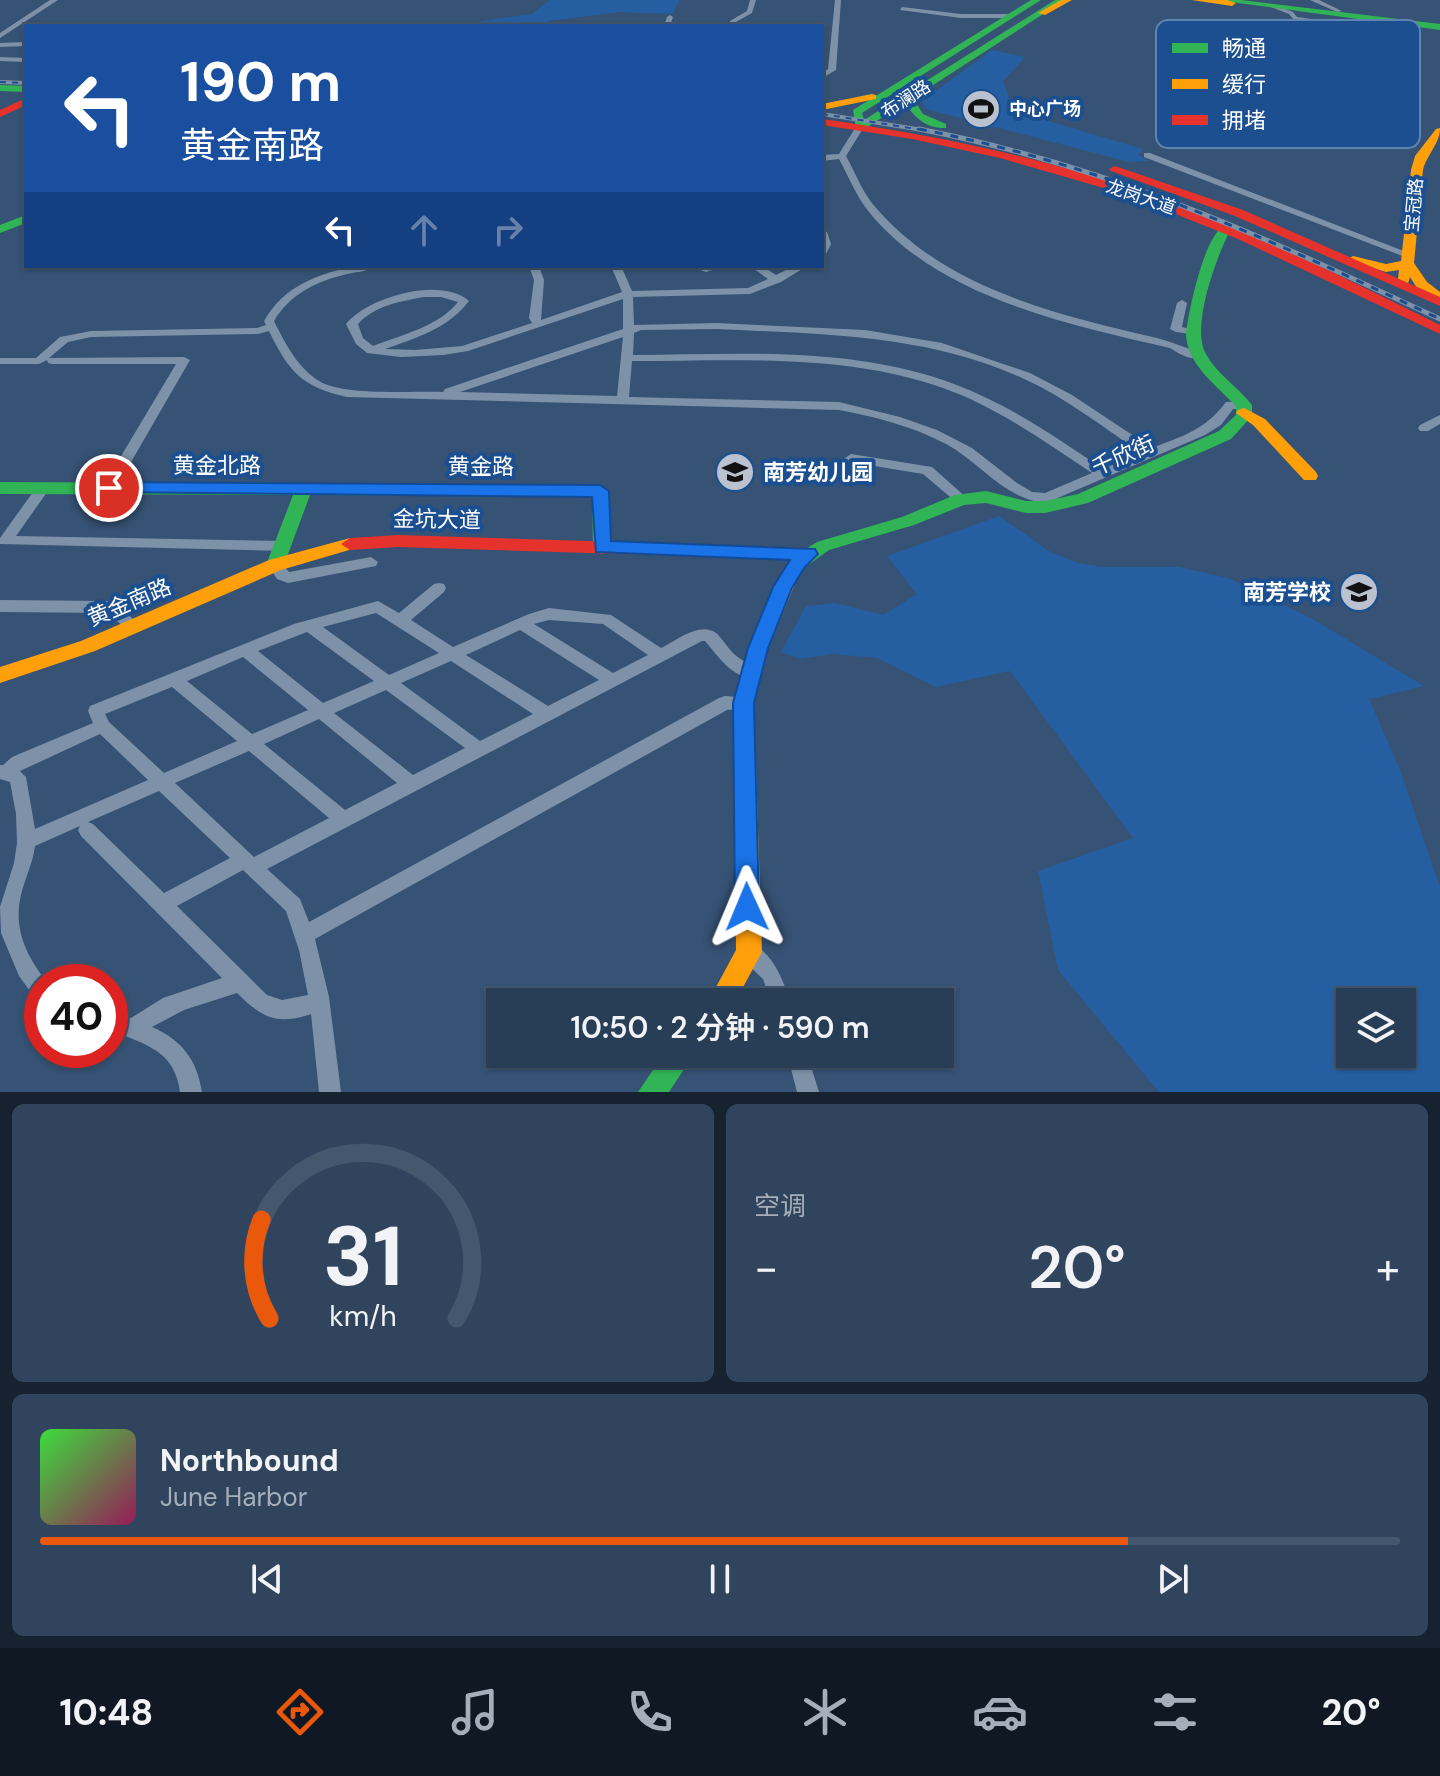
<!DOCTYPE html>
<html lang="zh">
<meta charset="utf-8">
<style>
body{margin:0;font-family:"DM Sans","Noto Sans SC",sans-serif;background:#30455d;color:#f1f3f6;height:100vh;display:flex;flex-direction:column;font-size:30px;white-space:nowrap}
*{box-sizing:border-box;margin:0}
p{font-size:26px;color:#a5aeba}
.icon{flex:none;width:44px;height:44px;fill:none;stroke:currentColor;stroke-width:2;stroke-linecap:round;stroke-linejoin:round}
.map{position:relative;height:1092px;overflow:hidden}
.panel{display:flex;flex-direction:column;gap:12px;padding:12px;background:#162230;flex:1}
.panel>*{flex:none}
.guide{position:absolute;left:24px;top:24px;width:800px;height:244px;border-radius:0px;box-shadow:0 2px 6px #0004,0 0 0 2px #44576d;background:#1a4fa0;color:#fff;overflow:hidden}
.buttons{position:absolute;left:1336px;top:988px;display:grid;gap:16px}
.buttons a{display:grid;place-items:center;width:80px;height:80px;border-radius:0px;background:#283e57;box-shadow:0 2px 6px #0004,0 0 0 2px #44576d;font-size:40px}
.speed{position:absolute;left:24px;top:964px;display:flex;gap:16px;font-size:40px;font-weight:700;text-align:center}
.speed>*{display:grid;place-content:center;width:104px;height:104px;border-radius:50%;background:#283e57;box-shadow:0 2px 6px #0004,0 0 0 2px #44576d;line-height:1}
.speed .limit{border:12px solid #d22;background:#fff;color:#111}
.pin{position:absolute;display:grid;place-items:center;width:68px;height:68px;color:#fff;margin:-34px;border:4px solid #fff;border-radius:50%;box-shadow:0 2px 8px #0007}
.me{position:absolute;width:88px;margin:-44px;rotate:359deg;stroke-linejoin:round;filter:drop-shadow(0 0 6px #0008)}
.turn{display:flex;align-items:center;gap:28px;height:168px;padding:0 24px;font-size:36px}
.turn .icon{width:104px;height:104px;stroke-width:2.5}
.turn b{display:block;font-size:56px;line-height:68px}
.lanes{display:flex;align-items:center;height:76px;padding:0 24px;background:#0003;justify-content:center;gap:40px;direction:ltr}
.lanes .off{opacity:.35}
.big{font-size:60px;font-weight:600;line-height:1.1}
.panel .card{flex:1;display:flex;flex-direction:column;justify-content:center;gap:12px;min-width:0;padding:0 28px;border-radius:12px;background:#30455d}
.panel .dial{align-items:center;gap:0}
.dial svg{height:208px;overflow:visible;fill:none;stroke:#44576d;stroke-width:7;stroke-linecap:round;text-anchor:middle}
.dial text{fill:#f1f3f6;stroke:none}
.song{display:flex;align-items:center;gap:24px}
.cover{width:96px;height:96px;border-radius:12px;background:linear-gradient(135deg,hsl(120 70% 55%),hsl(330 70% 35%))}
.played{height:8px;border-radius:4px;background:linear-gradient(90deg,#ea580c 80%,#44576d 80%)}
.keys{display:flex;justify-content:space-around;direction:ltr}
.heat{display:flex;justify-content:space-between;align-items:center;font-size:44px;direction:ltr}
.panel .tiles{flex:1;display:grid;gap:12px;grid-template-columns:1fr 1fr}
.card:last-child{grid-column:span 2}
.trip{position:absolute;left:486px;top:988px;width:468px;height:80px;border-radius:0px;background:#283e57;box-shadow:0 2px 6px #0004,0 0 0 2px #44576d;font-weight:600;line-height:80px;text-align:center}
.menu{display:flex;height:128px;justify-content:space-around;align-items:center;background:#101923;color:#a5aeba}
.menu .icon{width:56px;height:56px}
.menu .active{color:#ea580c}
.menu b{font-size:36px;color:#f1f3f6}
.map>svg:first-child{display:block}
</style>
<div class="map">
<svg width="1440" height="1092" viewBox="0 0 1440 1092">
<rect width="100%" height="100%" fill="#365274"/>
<!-- green -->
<path fill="#265fa1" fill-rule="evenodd" d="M550,0H679L673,14L618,12L549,21L537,26H474L481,21L532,14Z
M992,50L1025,57L1003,82L1010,100L1038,118L1143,149L1138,155L1150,161L1129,162L926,109L922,101Z
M999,516L1049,551L1078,563L1103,567H1179L1228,578L1311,618L1424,686L1369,699L1400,770L1440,887V1092H1159L1058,970L1038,871L1133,838L1010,671L936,687L877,658L832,654L800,659L781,652L806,606L835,603L883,615L917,594L887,556ZM1402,1002V1054H1350V1002Z"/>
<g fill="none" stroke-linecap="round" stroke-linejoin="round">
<!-- street -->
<path fill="#7d92a8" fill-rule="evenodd" d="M50,0H58L0,38V33Z
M750,0H756L752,13L734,23H730V21L747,11Z
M835,0H841L836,70L822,78V73L828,69Z
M1310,0H1319L1342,11L1337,12Z
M1273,4L1293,12L1297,17L1407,32L1403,34L1295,21L1289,14L1271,7Z
M902,7L961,14H1010L1013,16L1010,18H961L900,10Z
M670,15L673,17L670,26H664L667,17Z
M26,42V46L0,47V43Z
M0,57L26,58V62L0,61Z
M857,125L864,127L846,156C856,174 863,194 877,209C947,289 1058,315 1157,338C1173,342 1187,349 1203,353L1205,355C1194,363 1181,355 1170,348C1068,324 939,298 869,212C856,196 849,177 839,159L822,161V155L839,154Z
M1144,153H1150L1414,255L1405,257L1144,157Z
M822,229L827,232L831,244L826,254L822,255Z
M356,266H377C369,271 357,272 347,274C317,281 290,294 274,321C285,343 297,367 319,381C342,396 413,391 443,392L445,389L623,329V299L468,351L443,355L401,357L367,353L356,344L346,324C368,297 441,276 469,301C449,328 416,338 385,349L415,350L462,346L532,323L529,318L534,280L529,266H539L544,280L541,320L622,292L611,266H621L632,291L748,288L768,279L750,266H762L776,275L794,266H807L781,282L750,294L633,297L634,325L716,323L865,330L942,343L1030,373L1072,395L1152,448C1184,435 1204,431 1226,402L1244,401L1250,405L1244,409H1233L1221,425L1205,435L1046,503C1005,500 980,462 946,444C912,426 876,417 839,410L347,397C302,387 289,372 269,331L258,334L91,337L68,342L49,358L184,357L190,360L116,488L109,492L102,488L176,364H52L48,363L47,360L39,364H0V358H36L60,337L91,331L257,328L266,325L264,321C284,286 317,274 356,266ZM424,297H441L458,302C438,327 401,335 373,346L363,338L358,324C374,306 401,301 424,297ZM716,329C820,334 925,334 1022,378C1065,397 1103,427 1141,453L1103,469C1056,437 1008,404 954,384C852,346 739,354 633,355L634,333L641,330ZM623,337L617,396L460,392ZM632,361C735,361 844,353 943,388C997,407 1045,442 1092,473L1045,493L1032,492L1017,483L972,448L937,430L900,417L839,402L629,397Z
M690,266H724L706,272Z
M1182,300L1187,303L1182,327L1198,331V335L1176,332L1170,329L1177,303Z
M1440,415V424L1428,431H1420L1418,428L1420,425Z
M851,454L932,467L968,499L961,504L956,502L923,474L856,463L851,480L814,481L812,478L814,475L841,473L845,458Z
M43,484L50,488L16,536L283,541L290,546L283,551L0,544V538L38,485Z
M371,557L378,562L376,566L288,583L277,579L268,565L270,561H280L289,572Z
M439,583L444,584L446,588L444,592L411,620L453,647L529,614L549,608L611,615L661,648C676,641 700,621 716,633C722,638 727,647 733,653C741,661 752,664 759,673L757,677C736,683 717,655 705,641H702L267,869L300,899L309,922L719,698L725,696L750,698L752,703L750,708L727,710L315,939L329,997L341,1092H319L311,1014C277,1026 261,1017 237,993L184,1010L152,1027C182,1040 197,1060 202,1092H180C175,1050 144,1044 110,1030V1010L131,1018L163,998L222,978L81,836L78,830L80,826L35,846C33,863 25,878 21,895C13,928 26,956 47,982H42V1001L35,998L19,976L1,933L0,907L14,863L17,843L16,814L10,782L0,779V765H3L12,757L93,723L88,711L90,706L294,624L378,601L399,613L434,584ZM376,613L439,653L389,675L323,627ZM549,620L603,624L648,655L613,673L534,624ZM520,630L599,680L548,706L466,655ZM307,632L374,681L323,703L258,651ZM243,657L308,710L252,734L187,681ZM451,661L533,714L480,741L401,683ZM172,687L237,741L164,773L109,722L105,714ZM386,690L465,748L413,775L334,713ZM319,719L397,783L345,810L264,744ZM100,734L148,780L35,829L26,777L20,771ZM249,751L329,818L254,857L175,783ZM159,791L230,858L164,893L93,824L88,822ZM243,870L286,911L299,950L308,995L282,1000L267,995L177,906Z
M0,600L110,601L115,603L141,626L138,630H128L107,613L0,612Z
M749,942C774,953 782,979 791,1002H771L763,979L742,959L739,952L742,945Z
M787,1054H807L819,1092H797Z"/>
<!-- fast -->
<path fill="#30b455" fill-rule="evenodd" d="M1031,0H1041L862,113L864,120L1055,0H1065L913,98L923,114L946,124V128C927,129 915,118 905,103L864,129H856L853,110Z
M1216,0H1241L1440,24V30Z
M0,85L26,86V92L0,91Z
M26,215V223L0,233V225Z
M1225,225L1231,229C1217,255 1190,327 1206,354C1217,374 1238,387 1252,405V416L1231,439L1088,503L1045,513H1026L986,503L964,505L914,525L829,550L804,568L796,582H782L780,577L791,558L817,542L902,517L955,495L986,491L1026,501H1045L1078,494L1219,431L1236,415V406C1217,386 1186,364 1186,333C1189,310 1204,235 1225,225Z
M0,482L600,485L609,491L611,548L602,554L593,548L592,497L310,495L284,565L275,572L266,565L293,495L0,494Z
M664,1054H694L669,1092H638Z"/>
<!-- slow -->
<path fill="#ff9f0a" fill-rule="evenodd" d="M1061,0H1072L1045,15L1038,13Z
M1192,0H1227L1236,3L1232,6Z
M872,94L876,95V99L822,110V104Z
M1440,128C1440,144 1427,154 1423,170L1414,263L1427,282L1440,292V303L1417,288L1410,277L1407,287H1397L1399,270L1386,272L1346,260L1353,256L1386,264L1401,261L1411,170L1415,156L1436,129Z
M1244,408L1265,419L1316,472L1318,476L1316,480H1304L1253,425L1236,413L1238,410Z
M350,538L359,544L356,548L281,570L95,651L0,683V667L81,641L269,560Z
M789,570L796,572L798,577L768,648L754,703L762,952L735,1002H708L736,950L734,703L748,648L780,577L782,572Z"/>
<!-- jam -->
<path fill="#e5322d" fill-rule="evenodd" d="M26,98V105L0,117V110Z
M822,119C944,136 1065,162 1181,206C1270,240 1355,283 1440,325V334L1238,239L1128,195L1000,158L912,139L822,125Z
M1115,166L1243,210L1440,297V306L1235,216L1111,171L1109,169Z
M398,535L809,548L818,554L809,560L398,547L350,550L341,544L350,538Z"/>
<!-- rail-far1 casing -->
<g stroke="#7e92a7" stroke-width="4">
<path id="rail-far1" d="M0,82L26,83
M822,114L929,131"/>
</g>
<!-- rail casing -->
<g stroke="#7e92a7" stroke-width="5">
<path id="rail" d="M919,129C1110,166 1265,237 1440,319"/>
</g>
<!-- rail-far1 -->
<use href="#rail-far1" stroke="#1b4f8f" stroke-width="2" stroke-dasharray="6" stroke-linecap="butt"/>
<!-- rail -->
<use href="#rail" stroke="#1b4f8f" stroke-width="3" stroke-dasharray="8" stroke-linecap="butt"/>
</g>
<!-- route -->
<path fill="#1a73e8" stroke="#114b97" stroke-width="2" d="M109,482L600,485L609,491L611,541L815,549L818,554L804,568L792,588L768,648L754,703L759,907L755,915L747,918L738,915L735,907L733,703L748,648L773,587L790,560L596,552L592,497L103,492L101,488L103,484Z"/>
<!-- icons -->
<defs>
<g id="stadium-disc" transform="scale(2)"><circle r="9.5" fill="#b9c2ce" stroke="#1b4f8f"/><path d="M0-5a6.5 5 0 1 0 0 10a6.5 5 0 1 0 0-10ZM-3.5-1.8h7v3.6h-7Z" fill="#111"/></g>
<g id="school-disc" transform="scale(2)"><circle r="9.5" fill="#b9c2ce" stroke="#1b4f8f"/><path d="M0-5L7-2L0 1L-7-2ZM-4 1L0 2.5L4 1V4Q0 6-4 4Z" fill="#111"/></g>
</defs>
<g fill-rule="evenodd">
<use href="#stadium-disc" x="981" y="109"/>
<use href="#school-disc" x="735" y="472"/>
<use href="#school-disc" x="1359" y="592"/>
</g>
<g text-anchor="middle" stroke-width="8" stroke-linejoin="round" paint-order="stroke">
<!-- far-street labels -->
<g font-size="18" fill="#fff" stroke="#1b4f8f">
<text transform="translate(906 99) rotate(-33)" y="6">布澜路</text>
<text transform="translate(1141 197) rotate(19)" y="6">龙岗大道</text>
<text transform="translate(1414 205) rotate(-85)" y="6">宝冠路</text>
</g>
<!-- far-poi labels -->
<g font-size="18" font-weight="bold" fill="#fff" stroke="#1b4f8f" text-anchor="start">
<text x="1009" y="115">中心广场</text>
</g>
<!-- street labels -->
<g font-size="22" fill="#fff" stroke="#1b4f8f">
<text transform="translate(1123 455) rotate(-24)" y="8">千欣街</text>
<text x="217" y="473">黄金北路</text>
<text x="481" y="474">黄金路</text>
<text transform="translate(437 519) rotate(1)" y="8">金坑大道</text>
<text transform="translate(129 602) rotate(-23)" y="8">黄金南路</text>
</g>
<!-- poi labels -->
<g font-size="22" font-weight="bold" fill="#fff" stroke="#1b4f8f" text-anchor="start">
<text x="763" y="480">南芳幼儿园</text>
<text x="1331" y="600" text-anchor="end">南芳学校</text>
</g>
</g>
<!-- legend -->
<rect x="1156" y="20" width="264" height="128" rx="12" fill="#1b4f8f" stroke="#5f84b1" stroke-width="2"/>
<rect x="1172" y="43" width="36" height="10" fill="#30b455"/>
<rect x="1172" y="79" width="36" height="10" fill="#ff9f0a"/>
<rect x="1172" y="115" width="36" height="10" fill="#e5322d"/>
<g font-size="22" fill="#fff">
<text x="1222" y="56">畅通</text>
<text x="1222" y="92">缓行</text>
<text x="1222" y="128">拥堵</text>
</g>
</svg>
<div class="buttons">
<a><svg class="icon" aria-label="layers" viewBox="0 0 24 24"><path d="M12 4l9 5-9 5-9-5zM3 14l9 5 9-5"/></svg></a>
</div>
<div class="speed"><div class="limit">40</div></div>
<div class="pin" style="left:109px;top:488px;background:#d93025"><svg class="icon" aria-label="arrive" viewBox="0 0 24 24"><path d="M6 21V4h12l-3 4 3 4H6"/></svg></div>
<svg class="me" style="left:747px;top:907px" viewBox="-20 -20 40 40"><path d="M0-17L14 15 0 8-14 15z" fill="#1a73e8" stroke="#fff" stroke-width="4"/></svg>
<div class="trip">10:50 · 2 分钟 · 590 m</div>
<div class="guide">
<div class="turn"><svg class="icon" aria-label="left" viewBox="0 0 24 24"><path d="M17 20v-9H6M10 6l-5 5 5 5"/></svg><div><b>190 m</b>黄金南路</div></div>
<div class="lanes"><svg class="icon" aria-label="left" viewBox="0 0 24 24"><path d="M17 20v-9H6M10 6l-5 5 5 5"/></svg><svg class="icon off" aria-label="ahead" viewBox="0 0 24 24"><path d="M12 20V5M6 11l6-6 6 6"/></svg><svg class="icon off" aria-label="right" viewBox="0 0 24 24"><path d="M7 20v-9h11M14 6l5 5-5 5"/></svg></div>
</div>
</div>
<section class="panel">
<div class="tiles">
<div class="card dial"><svg viewBox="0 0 100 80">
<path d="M14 69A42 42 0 1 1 86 69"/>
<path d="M14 69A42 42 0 0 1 11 31" stroke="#ea580c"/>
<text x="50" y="56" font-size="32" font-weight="700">31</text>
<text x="50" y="72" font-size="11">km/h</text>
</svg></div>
<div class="card"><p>空调</p>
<div class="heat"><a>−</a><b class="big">20°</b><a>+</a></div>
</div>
<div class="card">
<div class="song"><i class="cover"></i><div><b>Northbound</b><p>June Harbor</p></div></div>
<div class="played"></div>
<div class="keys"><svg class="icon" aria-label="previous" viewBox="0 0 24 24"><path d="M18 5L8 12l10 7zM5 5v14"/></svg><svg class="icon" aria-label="pause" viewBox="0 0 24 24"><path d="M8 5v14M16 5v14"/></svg><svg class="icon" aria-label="next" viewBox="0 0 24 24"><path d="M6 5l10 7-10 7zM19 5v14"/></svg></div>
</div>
</div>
</section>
<nav class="menu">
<b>10:48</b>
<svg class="icon active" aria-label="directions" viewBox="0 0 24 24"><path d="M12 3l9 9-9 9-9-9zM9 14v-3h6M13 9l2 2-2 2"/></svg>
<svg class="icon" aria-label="music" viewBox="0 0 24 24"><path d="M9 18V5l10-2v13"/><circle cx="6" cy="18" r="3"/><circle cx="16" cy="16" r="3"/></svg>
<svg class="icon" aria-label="phone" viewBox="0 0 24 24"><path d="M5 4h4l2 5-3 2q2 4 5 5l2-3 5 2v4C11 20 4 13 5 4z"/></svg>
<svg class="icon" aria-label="climate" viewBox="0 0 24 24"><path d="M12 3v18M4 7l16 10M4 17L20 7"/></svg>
<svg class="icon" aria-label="car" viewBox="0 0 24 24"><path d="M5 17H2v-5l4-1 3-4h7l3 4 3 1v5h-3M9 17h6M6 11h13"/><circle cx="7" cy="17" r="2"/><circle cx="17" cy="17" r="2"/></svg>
<svg class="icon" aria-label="filters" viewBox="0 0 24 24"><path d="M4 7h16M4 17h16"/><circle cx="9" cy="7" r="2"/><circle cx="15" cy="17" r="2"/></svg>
<b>20°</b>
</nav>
